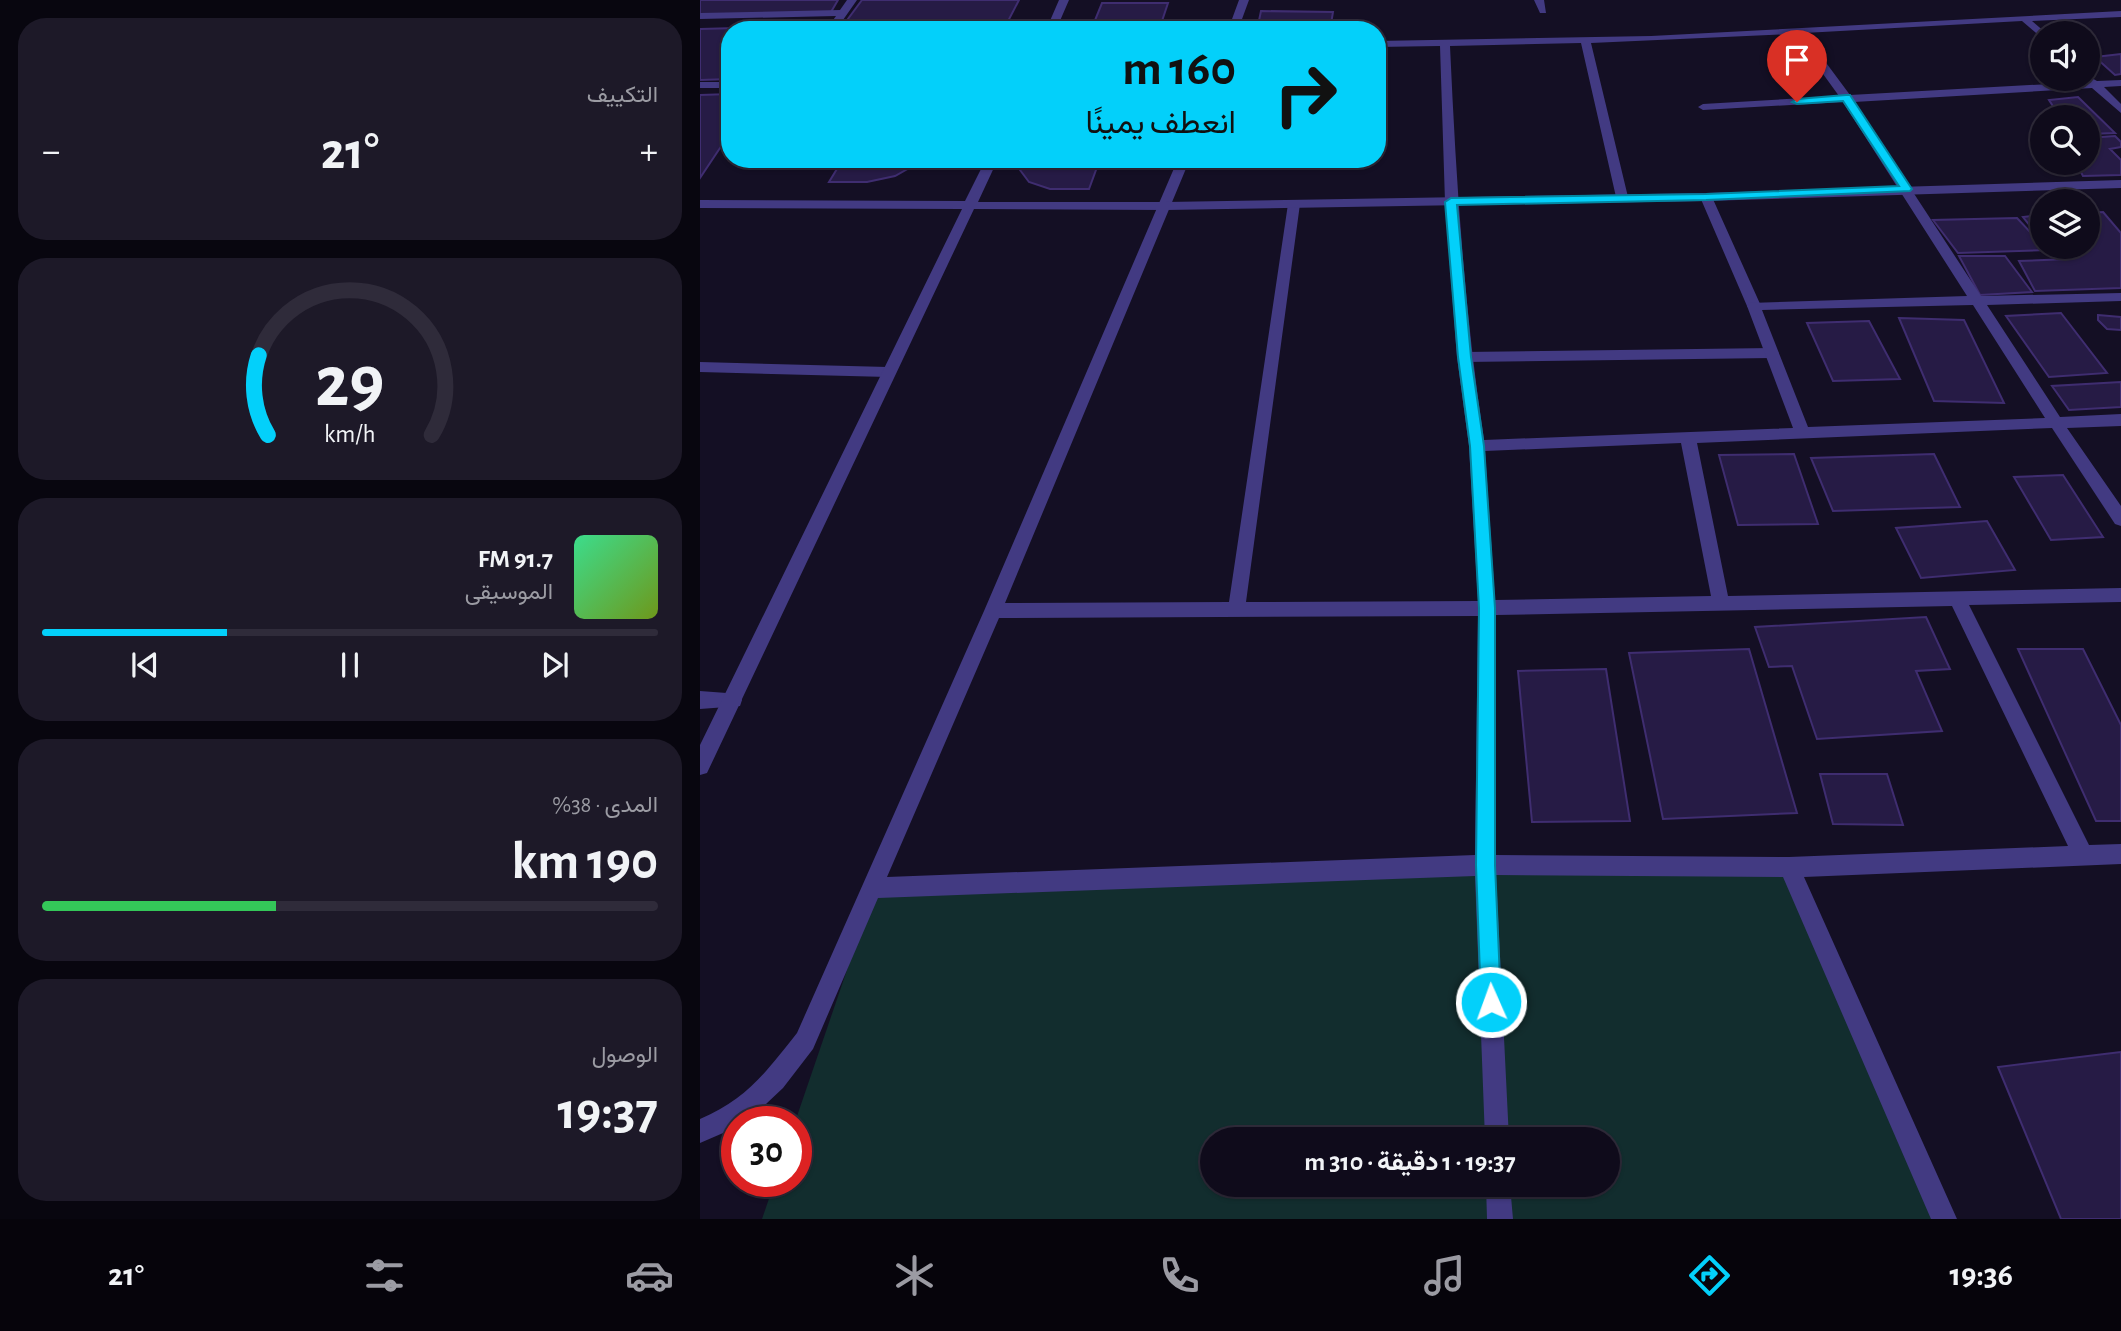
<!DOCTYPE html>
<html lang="ar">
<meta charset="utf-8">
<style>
body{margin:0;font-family:"Alegreya Sans",Vazirmatn,sans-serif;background:#1d1928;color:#f1f3f6;direction:rtl;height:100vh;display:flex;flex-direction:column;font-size:26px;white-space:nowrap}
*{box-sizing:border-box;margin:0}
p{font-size:23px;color:#9b9ba3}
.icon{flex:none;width:38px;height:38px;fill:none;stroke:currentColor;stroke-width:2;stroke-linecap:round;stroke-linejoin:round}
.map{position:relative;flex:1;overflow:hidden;direction:ltr}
.drawer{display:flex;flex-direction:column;gap:18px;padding:18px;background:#08060f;width:700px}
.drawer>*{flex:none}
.banner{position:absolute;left:21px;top:21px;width:665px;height:147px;border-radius:28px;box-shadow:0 2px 5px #0004,0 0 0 2px #2f2b3a;direction:rtl;background:#03d0fa;color:#111;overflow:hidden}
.controls{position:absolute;left:1330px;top:21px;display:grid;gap:14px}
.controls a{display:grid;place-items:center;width:70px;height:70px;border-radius:50%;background:#0f0b1b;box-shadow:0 2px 5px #0004,0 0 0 2px #2f2b3a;font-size:35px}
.speed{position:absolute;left:21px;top:1106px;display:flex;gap:14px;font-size:35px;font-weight:700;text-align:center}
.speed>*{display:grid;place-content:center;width:91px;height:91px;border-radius:50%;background:#0f0b1b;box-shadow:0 2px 5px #0004,0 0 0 2px #2f2b3a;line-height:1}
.speed .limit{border:10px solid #d22;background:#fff;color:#111}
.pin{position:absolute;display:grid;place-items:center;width:60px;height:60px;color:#fff;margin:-72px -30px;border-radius:50% 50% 50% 0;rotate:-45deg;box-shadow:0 0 7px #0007}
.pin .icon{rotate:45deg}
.me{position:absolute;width:77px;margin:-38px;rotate:358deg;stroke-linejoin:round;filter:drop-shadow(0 0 5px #0008)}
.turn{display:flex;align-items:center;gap:24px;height:147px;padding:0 35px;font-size:32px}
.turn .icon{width:91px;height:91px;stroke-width:2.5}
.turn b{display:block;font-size:49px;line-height:60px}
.big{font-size:52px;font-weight:700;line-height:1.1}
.drawer .card{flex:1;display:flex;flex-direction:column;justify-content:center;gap:10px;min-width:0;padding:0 24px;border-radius:28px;background:#1d1928}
.drawer .dial{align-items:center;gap:0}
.dial svg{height:182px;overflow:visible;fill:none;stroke:#2f2b3a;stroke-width:7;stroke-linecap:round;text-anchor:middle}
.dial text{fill:#f1f3f6;stroke:none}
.song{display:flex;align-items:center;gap:21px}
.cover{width:84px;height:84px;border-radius:10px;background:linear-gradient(135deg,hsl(150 70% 55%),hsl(80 70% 35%))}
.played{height:7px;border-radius:4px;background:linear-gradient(90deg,#03d0fa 30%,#2f2b3a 30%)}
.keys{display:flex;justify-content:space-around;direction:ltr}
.heat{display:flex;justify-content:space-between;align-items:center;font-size:38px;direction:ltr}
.charge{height:10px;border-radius:5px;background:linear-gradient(90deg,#34c759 38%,#2f2b3a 0)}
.trip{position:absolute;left:500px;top:1127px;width:420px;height:70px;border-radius:35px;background:#0f0b1b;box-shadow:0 2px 5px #0004,0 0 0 2px #2f2b3a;font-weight:700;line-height:70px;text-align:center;direction:rtl}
.dock{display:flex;height:112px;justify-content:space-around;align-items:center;background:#06040b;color:#9b9ba3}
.dock .icon{width:49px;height:49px}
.dock .on{color:#03d0fa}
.dock b{font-size:32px;color:#f1f3f6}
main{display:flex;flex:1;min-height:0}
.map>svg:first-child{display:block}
</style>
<main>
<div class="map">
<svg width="1421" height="1219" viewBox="0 0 1421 1219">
<rect width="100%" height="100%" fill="#140f24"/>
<!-- green -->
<path fill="#122d2e" d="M787,868L1086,870L1235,1219H806L804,1185H908V1139H802Z
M782,870L793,1139H513V1185H794L796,1219H62L75,1181H96L95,1122L174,891Z"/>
<!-- building -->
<path fill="#261b45" stroke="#3f2d70" stroke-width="2" d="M0,0H138L131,12L0,15Z
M162,0H319L305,27H142Z
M402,3H468L459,30H391Z
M561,11L633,12L630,30H557Z
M113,26L111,30H30V79L0,80V29Z
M1421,54V74L1415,75L1395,57Z
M30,94V133L0,178V95Z
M1378,97L1415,133L1388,134V117H1360L1349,100Z
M1415,136L1421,142V147L1410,149L1421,160V175L1383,176L1376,163H1366H1388V138Z
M143,159H225L195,176L167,182H129Z
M315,159H400L389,189H350L329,182L314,162Z
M1403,212L1421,233V288L1335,291L1319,261L1368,259L1359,247H1388V213Z
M1342,215V241L1323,217Z
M1317,218L1347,250L1258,253L1233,220Z
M1259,256H1305L1332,292L1280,295Z
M1361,313L1407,373L1349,377L1306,316Z
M1398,315L1421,317V330L1407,329L1398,320Z
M1199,318L1264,320L1304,403L1234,401Z
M1169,321L1200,379L1133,381L1107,323Z
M1421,382V407L1369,410L1352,386Z
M1094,454L1118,524L1038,525L1019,455Z
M1234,454L1260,507L1133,511L1111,458Z
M1363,475L1403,537L1351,540L1314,477Z
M1287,521L1315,570L1221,578L1196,528Z
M1226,617L1250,669L1216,671L1242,731L1117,739L1092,666L1069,667L1055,627Z
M1049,649L1097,813L963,819L929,653Z
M1318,649H1383L1421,725V821H1396Z
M906,669L930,821L832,822L818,671Z
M1120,774H1187L1203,825L1133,824Z
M1421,1052V1219H1361L1298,1067Z"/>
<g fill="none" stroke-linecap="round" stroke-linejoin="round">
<!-- service -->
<path fill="#423a82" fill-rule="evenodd" d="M56,159H98L80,166Z
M1006,193L1012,197L1061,306L1059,309H1049L1047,306L1000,197Z
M1072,348L1079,353L1072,358L764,362L757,357L764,352Z"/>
<!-- minor -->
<path fill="#423a82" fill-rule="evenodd" d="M147,0H157L136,30H126L136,16L0,19V13L140,10Z
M539,0H549L538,30H528Z
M834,0H844L846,13H840Z
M1421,11V17L1332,21L1346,33H1342V38L1322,21L1104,33L1150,95L1386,82V79L1390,77L1397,81L1421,80V86L1404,87L1421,104V113L1392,88L1154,102L1281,296L1421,293V301L1287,305L1360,417L1421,414V426L1367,428L1421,506V526L1415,524L1352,428L997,443L1028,596L1421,588V602L1269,605L1389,845L1421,844V864L1104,877L1257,1219H1231L1083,877L796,875L809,1139H785L775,876L178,898L113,1049L83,1088L47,1122H37V1127L0,1143V1119C47,1099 66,1072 97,1033L284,611L478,159H490L305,603L529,602L588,204L594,200L600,204L546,602L778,601L769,446L757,357L745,202L740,46L677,47V41L951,36ZM1094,34L1139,96L1003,104L998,107L1003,110L1143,102L1267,296L1049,303L1047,306L1093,428L784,440C764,309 756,178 750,46L881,43L916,197L922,201L928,197L891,43ZM1273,305L1345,418L1108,427L1062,310ZM981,443L1011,596L795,600L785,451ZM1252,606L1368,846L1089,857L795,855L796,615ZM778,616L775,855L187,877L299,618Z
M0,82H30V88H0Z
M0,362L188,367L195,372L188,377L0,372Z
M0,691L40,694L42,700L40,706L0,709Z
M786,1185H810L813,1219H787Z"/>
<!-- tertiary -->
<path fill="#423a82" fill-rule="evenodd" d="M359,0H369L356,30H346Z
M286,159H298L278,202H466L1006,193L1421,180V188L1006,201L466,210L274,209L7,773L0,775V745L262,209L0,208V200L265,201Z"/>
</g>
<!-- route -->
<path fill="#03d0fa" stroke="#0287a2" stroke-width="2" d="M1146,95H1150L1212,189L1210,191L1006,200L757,205L771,357L784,446L795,608V865L801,1002L798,1009L791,1012L784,1009L781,1002L776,865L779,608L770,446L758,357L745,202L751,198L1006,194L1199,186L1143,101L1097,104L1092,102L1097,99Z"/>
</svg>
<div class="controls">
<a><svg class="icon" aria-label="sound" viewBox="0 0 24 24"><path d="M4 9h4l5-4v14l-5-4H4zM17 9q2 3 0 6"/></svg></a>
<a><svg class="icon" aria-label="search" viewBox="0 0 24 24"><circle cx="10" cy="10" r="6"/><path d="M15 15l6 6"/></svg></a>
<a><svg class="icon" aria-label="layers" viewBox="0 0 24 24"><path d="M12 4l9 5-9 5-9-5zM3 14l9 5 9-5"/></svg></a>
</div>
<div class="speed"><div class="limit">30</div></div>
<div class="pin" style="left:1097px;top:102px;background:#d93025"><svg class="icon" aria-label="arrive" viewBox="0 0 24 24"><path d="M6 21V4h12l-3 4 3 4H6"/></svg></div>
<svg class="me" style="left:791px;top:1002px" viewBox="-20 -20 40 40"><circle r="17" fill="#03d0fa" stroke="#fff" stroke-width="3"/><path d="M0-11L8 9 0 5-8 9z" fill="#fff"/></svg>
<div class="trip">19:37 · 1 دقيقة · 310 m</div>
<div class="banner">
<div class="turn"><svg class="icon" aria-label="right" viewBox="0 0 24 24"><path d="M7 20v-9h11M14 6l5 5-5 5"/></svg><div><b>160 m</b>انعطف يمينًا</div></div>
</div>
</div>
<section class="drawer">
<div class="card"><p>التكييف</p>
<div class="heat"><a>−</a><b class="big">21°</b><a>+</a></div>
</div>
<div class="card dial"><svg viewBox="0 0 100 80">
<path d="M14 69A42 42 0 1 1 86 69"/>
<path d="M14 69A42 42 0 0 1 10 34" stroke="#03d0fa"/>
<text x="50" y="56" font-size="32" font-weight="700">29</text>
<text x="50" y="72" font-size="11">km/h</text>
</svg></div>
<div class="card">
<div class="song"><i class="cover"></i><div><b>91.7 FM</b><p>الموسيقى</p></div></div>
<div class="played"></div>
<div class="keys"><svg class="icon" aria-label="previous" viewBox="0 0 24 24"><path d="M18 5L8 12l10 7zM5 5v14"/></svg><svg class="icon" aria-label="pause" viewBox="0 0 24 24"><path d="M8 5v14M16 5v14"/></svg><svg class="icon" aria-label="next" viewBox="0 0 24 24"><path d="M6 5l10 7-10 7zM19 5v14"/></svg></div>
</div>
<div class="card"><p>المدى · 38%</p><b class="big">190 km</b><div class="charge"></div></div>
<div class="card"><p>الوصول</p><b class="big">19:37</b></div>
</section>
</main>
<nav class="dock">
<b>19:36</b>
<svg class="icon on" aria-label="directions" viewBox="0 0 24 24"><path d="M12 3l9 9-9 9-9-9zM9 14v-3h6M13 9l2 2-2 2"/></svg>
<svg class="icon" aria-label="music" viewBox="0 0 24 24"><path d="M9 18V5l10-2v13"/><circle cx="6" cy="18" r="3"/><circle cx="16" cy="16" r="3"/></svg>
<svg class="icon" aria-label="phone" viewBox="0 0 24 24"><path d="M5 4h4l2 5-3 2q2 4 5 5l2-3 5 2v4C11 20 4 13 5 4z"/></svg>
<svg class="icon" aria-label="climate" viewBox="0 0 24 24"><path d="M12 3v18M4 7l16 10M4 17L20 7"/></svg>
<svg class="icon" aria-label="car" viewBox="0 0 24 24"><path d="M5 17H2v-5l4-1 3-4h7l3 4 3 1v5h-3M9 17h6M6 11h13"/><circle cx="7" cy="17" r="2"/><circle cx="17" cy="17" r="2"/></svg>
<svg class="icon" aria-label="filters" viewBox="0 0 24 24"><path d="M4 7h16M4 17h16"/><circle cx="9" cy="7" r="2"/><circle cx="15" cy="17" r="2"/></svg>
<b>21°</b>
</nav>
